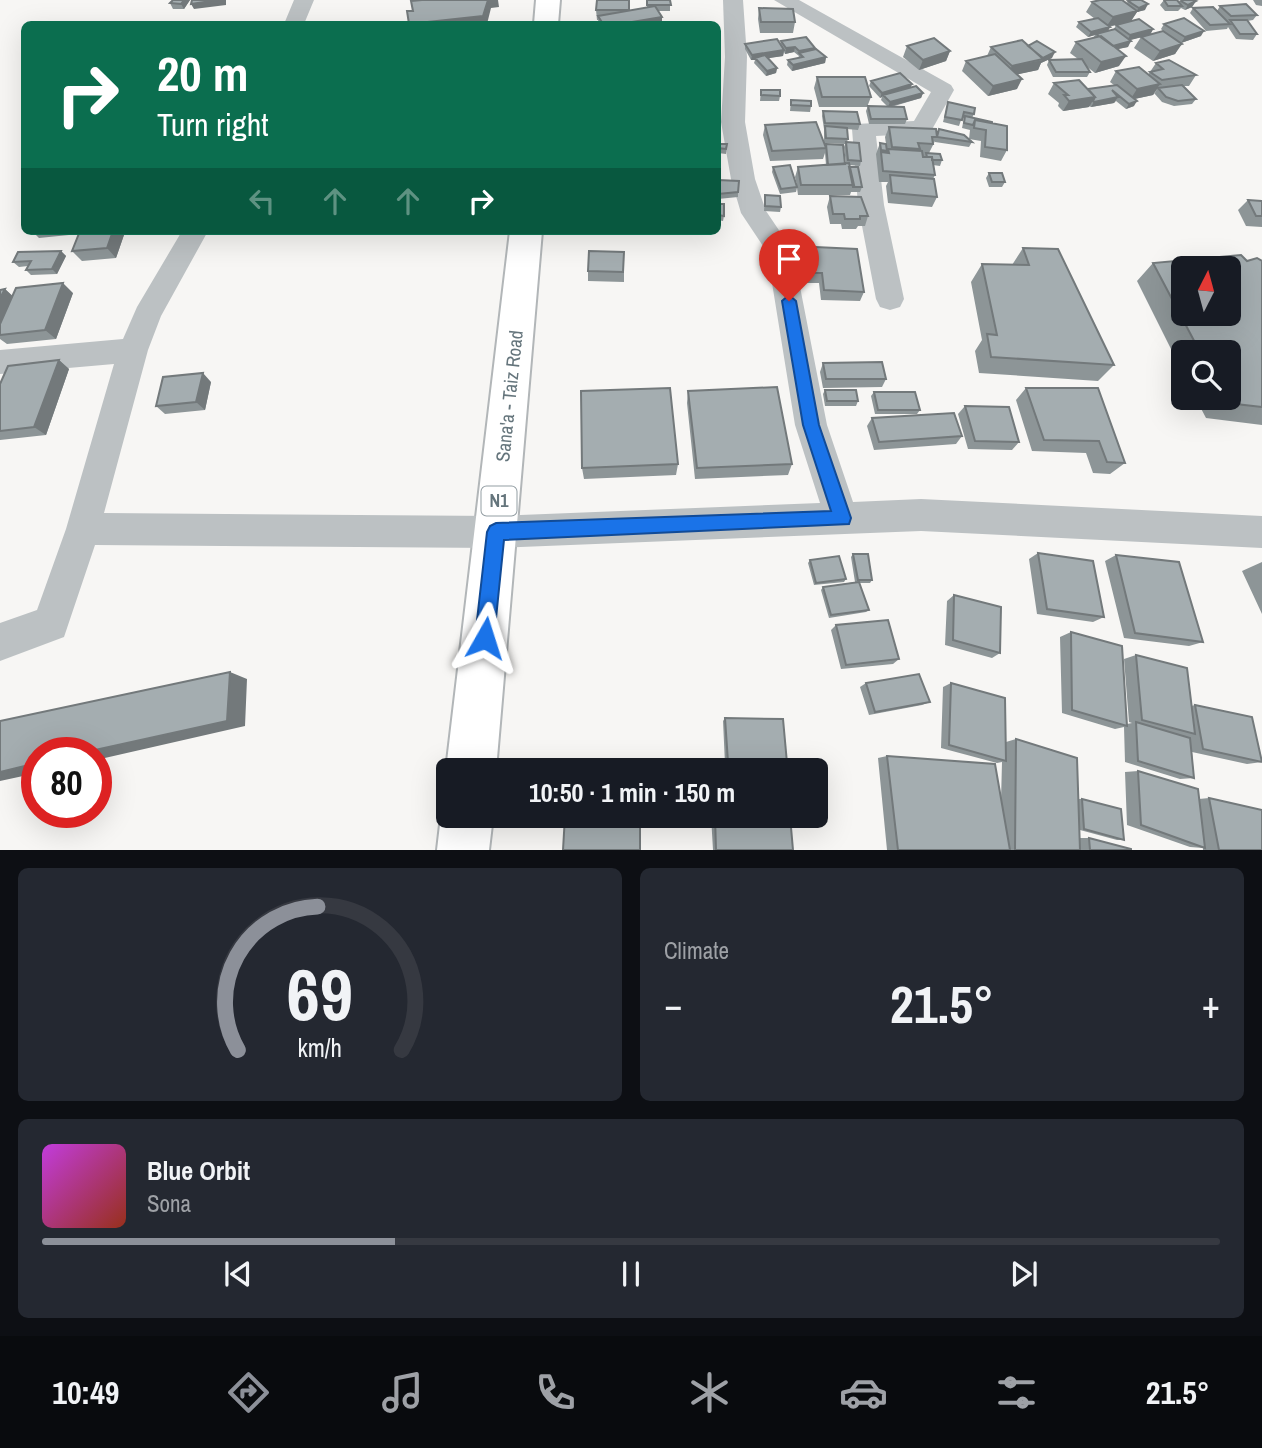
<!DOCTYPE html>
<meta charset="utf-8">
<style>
body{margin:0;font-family:"Archivo Narrow",sans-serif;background:#242831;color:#f1f3f6;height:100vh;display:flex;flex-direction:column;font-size:26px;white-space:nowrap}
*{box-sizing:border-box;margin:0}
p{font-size:23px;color:#9ea1a6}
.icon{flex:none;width:38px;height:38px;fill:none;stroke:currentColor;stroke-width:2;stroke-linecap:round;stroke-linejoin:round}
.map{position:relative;height:850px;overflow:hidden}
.side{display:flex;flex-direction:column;gap:18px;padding:18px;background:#0d0f14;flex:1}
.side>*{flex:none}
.top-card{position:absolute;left:21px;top:21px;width:700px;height:214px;border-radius:10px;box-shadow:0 7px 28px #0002;background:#0b6e4f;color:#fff;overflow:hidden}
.needle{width:46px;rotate:6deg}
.controls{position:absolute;left:1171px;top:256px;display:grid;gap:14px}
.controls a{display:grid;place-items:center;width:70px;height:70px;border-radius:10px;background:#171b24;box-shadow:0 7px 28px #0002;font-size:35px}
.speed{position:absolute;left:21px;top:737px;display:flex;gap:14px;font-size:35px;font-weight:700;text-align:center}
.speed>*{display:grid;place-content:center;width:91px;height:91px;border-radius:50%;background:#171b24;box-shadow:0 7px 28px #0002;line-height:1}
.speed .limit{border:10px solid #d22;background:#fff;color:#111}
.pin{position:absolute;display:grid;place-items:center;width:60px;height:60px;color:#fff;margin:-72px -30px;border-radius:50% 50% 50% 0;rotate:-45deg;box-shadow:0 0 7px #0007}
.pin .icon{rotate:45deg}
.me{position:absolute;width:77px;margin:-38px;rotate:6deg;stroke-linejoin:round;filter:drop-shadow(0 0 5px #0008)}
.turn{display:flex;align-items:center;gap:24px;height:147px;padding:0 21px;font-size:32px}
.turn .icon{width:91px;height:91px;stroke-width:2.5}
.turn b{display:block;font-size:49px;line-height:60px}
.lanes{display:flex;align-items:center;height:66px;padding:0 21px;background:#0003;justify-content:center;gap:35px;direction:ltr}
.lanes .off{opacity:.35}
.big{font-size:52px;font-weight:800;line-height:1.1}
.side .widget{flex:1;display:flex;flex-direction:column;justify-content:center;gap:10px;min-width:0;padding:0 24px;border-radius:10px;background:#242831}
.side .dial{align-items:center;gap:0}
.dial svg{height:182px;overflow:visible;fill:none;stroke:#363941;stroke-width:7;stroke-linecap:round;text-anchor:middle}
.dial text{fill:#f1f3f6;stroke:none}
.song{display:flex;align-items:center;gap:21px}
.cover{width:84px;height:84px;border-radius:10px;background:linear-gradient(135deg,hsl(290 70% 55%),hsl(10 70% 35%))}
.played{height:7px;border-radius:4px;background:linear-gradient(90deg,#8c9099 30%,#363941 30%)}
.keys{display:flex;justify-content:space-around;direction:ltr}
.heat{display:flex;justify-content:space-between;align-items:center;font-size:38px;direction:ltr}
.side .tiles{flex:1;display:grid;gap:18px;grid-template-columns:1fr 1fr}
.widget:last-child{grid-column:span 2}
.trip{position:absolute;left:436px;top:758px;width:392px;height:70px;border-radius:10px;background:#171b24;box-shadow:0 7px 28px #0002;font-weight:800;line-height:70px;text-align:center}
.tabs{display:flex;height:112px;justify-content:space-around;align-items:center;background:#090b0e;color:#9ea1a6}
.tabs .icon{width:49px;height:49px}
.tabs .selected{color:#8c9099}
.tabs b{font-size:32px;color:#f1f3f6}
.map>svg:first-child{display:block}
</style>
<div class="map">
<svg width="1262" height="850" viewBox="0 0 1262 850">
<rect width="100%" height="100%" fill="#f7f6f4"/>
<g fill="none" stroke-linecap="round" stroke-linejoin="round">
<!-- trunk casing -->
<g stroke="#b2b6b8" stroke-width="4">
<path id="trunk" d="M536,0H560L558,24H534Z
M510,231H542L496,770H448V775L446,770Z
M448,799V816H493L489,850H437L441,816Z"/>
</g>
<!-- minor -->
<path fill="#bcc1c3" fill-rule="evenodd" d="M294,0H314L304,24H284Z
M723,0H743L747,57L745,122L755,179L766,211L793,251L827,425L853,502L921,499L1262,516V548L921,531L496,548L95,545L64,637L0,661V623L37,610L66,529L114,364L0,374V350L123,339L137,307L182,231H208L161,316L148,350L104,513L496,516L820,503L795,425L767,252L741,213L731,179L721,122L725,57Z
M774,0H799L951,85L954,90L930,133L876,136L884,205L904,299L900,307L890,310L880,307L876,299L858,205L852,129L856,124L914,121L931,92Z"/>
<!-- trunk -->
<use href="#trunk" fill="#fff" fill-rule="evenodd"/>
</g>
<!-- wall -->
<path fill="#8d9597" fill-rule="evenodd" d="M173,0H190L184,9H173L170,3Z
M629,0V11L647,8V0H670V11H658L662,17V24H599L598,20H597L596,10Z
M1164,0L1179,3L1181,1H1196L1192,7L1185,10L1181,8L1178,11H1165L1160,5Z
M1253,0H1262V6L1256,5Z
M1128,1L1145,10L1137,12L1131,21L1153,29L1150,35L1129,40L1128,47L1117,49L1119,66L1095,73L1086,66L1090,72L1087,77H1053L1047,65L1049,60L1078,59L1070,53L1076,42L1093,38L1095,35L1088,37L1076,27L1079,22L1095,19L1086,12L1092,2L1127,3ZM1120,24L1116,25L1114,29L1108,31L1109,27Z
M1220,6L1257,15L1253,20L1247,21L1257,34L1253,40L1236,39L1228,27L1227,29L1206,31L1190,13L1193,8L1217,11Z
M759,8L795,22L793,33H760L758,19Z
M1164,24L1201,36L1181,43L1175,54L1153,61L1134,48L1141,37L1163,31L1161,29Z
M781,41L815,49L826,57L825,63L792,71L787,65L788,60L798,58L799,56L794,52L785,54L784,52L783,56L767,58L777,68L776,73L766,76L754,63L755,60H751L745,49V44L780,45Z
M907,46L950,51L946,61L919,70L903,57Z
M1028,46L1052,58L1041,63L1038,70L1018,74L1017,89L988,96L962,71L966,61L987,56L991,47Z
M1156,63L1196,75L1189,86H1184L1196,99L1192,104L1174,106L1162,102L1154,93L1157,90L1153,95L1134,99V106L1126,109L1116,101L1114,103L1091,107L1089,106V107L1063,111L1058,106L1059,103L1048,94L1054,83L1088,89L1114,85L1110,82L1116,71L1148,75Z
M817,77L871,97L867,107H819L814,88Z
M871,81L911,88L923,93L921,98L891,107L907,119L905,124H869L866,111L868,106H887L881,100L882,97L880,98L869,86Z
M761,90L780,96L779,101H760Z
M791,100L811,106L810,112L790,111Z
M948,102L974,114L972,118L992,123L1007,150L1001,161L980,157L981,141L969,139L970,130L962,128L964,118L962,117L959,126L943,122Z
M823,111L860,124L858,130L847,129L848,139L847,142L861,161L860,166L849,165L862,187L860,192H851L850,195H798L797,188L796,192L780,194L772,172L773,167L797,185L795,177L798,167L826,165L825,153L823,159L770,161L763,135L765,125L825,146L846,164L844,147L845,144L824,143V129L822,116Z
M889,127L937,135L939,129L972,142L969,147L935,142V141L929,153L942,160L940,166L933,165L935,175L933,179L937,197L932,207L888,203L886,186L888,182H879L876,154L880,143L886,144L885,137Z
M718,144H727L726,154L718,153Z
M989,173L1005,182L1002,187H989L986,178Z
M718,180L738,192V197L718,199Z
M765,195L781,207L780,212L764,211Z
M830,196L868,216L865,226H858L856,229H842L841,224H830L827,207Z
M1248,200L1262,201V227L1246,226L1238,210Z
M718,204L724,216L723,221L718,220Z
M32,231H80L79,234L39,238Z
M113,231H124L125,232L116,258L82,261L72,251Z
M815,247L864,292L860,301L821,300L819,283H806L805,274L808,264H813L812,257Z
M1023,248L1114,365L1098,381L979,373L975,351L982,340L971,282L982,264L1012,265Z
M61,251L66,256L57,274L31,275L26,270L28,266L19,267L13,262Z
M624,252V282L588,281V271Z
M1247,261H1262V425L1206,418L1195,397H1228V352H1183V373L1137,281L1153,263Z
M5,289L12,296L73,293L56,339L7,344L0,339V290Z
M59,360L69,369L46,435L0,440V384Z
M823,363L886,379L882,387L823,388L820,372Z
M211,382L205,410L165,414L156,406Z
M1026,388H1098L1125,463L1110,474L1093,473L1086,453L1032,451L1016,400Z
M825,390L858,401L856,406H825L823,394Z
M688,391L792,464L788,475L695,479L687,403Z
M874,392L920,410L917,414H875L871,396Z
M965,406L1019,442L1012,450L968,449L958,414Z
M872,418L962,436L956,444L874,450L867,426Z
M678,464L676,475L584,479L582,468Z
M1038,553L1104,617L1093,622L1037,614L1029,559Z
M853,554L872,580L870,583H859L869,610L866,612L829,618L821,590L823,587L855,582L851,557Z
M1116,555L1203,642L1189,646L1124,638L1105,561Z
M810,560L846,579L844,582L814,585L808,563Z
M1262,562V614L1242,571Z
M954,595L1000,653L992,658L945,645L947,601Z
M836,625L899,659L893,664L841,669L831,630Z
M1071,632L1127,724L1132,723L1129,722L1124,659L1136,655L1191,706L1195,705L1262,762L1247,764L1192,752L1194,778L1180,779L1125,762L1124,727L1115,729L1062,713L1060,637Z
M866,683L930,702L922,705L869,715L860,687Z
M951,683L1006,742L1016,739L1079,799H1082L1124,840H1117L1080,830V838H1089L1131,850H887L878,758L887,756L1001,801L1002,762L997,763L941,748L943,687Z
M725,718L787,763L783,764H725L723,721Z
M1138,771L1199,799L1209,798L1262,850H1203V848L1190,847L1127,825L1125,772Z
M711,816H790L793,850H713Z"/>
<!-- shaded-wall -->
<path fill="#73797b" d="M184,0H190L184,9L181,4Z
M218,0H226V5L194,9L191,4Z
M474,0H498L499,7L491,8L487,24H409Z
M1196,1L1192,7L1185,10L1188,5Z
M1148,4L1145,10L1137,12L1131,21L1106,27L1113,17L1136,11L1139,8Z
M662,17V24H620Z
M1110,27L1107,33L1096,34L1095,35L1088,37L1091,32Z
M1153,29L1150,35L1127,41L1130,35Z
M1204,31L1201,36L1181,43L1185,37Z
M1131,41L1128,47L1109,51L1112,46Z
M1182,44L1175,54L1153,61L1160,51Z
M795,47L794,52L785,54L786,48Z
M784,50L783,56L757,60L755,58V60H751L752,55Z
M950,51L946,61L919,70L923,60Z
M1055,52L1052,58L1041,63L1038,70L1006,77L1012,66L1043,60V58Z
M1126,56L1119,66L1095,73L1101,62Z
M826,57L825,63L792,71L793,65Z
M777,68L776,73L766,76L767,71Z
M1022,79L1017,89L988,96L993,86Z
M912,84L910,90L883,95L882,97L880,98L882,93Z
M1160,84L1153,95L1130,100L1137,89Z
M923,93L921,98L888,107L890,102Z
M1095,97L1089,107L1063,111L1069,101Z
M1118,97L1114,103L1091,107L1094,102Z
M1137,101L1134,106L1126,109L1129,104Z
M113,231H124L125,232L116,258L107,248Z
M61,251L66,256L57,274L52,269Z
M63,283L73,293L56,339L45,330Z
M5,289L16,299L3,324L0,322V298Z
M59,360L69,369L46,435L34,427Z
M203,373L211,382L205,410L196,402Z
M230,672L247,679L245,726L96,760V752H86Z
M37,763V773L0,781V772Z"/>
<!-- building -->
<path fill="#a4adb0" stroke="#73797b" stroke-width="2" fill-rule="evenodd" d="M173,0H184L181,4L170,3Z
M192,0H218L191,4Z
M422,0H488L483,16L409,24L407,11H413L411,1Z
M597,0H629V10H596Z
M647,0H670L671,5H647Z
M1100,0H1122L1137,11L1113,17L1092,2Z
M1132,0H1141L1148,4L1139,8L1128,1Z
M1164,0H1177L1182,6H1168Z
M1183,0H1193L1196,1L1188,5L1181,1Z
M1246,4L1257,15L1231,16L1220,6Z
M655,6L662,17L620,24H603L598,16Z
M1213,7L1230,24L1210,25L1193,8Z
M759,8L793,9L795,22H761Z
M1098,18L1110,27L1091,32L1079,22Z
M1184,18L1204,31L1185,37L1164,24Z
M1139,19L1153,29L1130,35L1116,25Z
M1230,20H1247L1257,34H1240Z
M1115,29L1131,41L1113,46L1096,34Z
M1163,31L1182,44L1160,51L1141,37Z
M1101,36L1126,56L1101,62L1076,42Z
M806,37L815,48L799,51L795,47L786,48L781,41Z
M934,38L950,51L923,60L907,46Z
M777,39L784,50L752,55L745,44Z
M1022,40L1043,59L1012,66L991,47Z
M1037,41L1055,52L1043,58L1028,46Z
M816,49L826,57L793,65L788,60L803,57L799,53Z
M995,54L1022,79L993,86L966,61Z
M765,55L777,68L767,71L755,58Z
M1082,59L1090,72H1056L1049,60Z
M1169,60L1196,75L1162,80L1150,72L1163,69L1156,63Z
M1139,67L1160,84L1137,89L1116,71Z
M900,73L912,84L882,93L871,81Z
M817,77H865L871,97H822Z
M1079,80L1095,97L1069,101L1064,95H1068L1054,83Z
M1117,85L1137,101L1129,104L1112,90L1118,97L1094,102L1093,101L1095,97L1088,89Z
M1182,85L1196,99L1178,101L1166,97L1158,88Z
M916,86L923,93L890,102L883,95Z
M761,90H780V96L761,95Z
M791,100L811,101V106L791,105Z
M948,102L975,108L974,114L964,112L962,120L945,117Z
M868,106L904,107L907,119H871Z
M823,111L857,112L860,124L825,123Z
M965,116L992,122V123L975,120L973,125L964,123Z
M975,120L1007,126V150L985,147L986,130L974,128Z
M816,122L826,148L772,151L765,125Z
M825,126L847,128L848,139L826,138Z
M889,127L936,129L937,137H932L933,144L918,143L920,149L892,147Z
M939,129L964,135L972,142L937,137Z
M846,142L859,143L861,161L848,160Z
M880,143L886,144L887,151L881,150Z
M718,144H727L726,149L718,148Z
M826,144L843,145L845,164L828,165Z
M888,149L922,151L923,157H932L935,175L883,171L881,152L889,153Z
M926,153L940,154L942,160H932V157H927Z
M849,163L854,185H801L798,167Z
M790,165L797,187L781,189L773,167Z
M849,167H858L862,187H853Z
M989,173H1002L1005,182H992Z
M890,175L934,179L937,197L892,193Z
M718,180L739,181L738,192L718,194Z
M765,195L780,196L781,207L765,206Z
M830,196L861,197L868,216H860V219H845L844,214H833Z
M1248,200L1262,201V216H1256Z
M718,204H724V216L718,215Z
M80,231H113L107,248L72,251Z
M815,247L857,249L864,292L824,290L822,273H809L808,264H817Z
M1023,248L1058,249L1114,365L991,357L987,334L997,335L982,264L1029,265Z
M61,251L52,269L26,270L31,261L13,262L18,252Z
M589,251L624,252L623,272L588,271Z
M1241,255L1247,261L1257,258L1262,261V407L1227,403L1224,397H1228V352H1200L1153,263ZM1183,268H1228V313H1183Z
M63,283L45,330L0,335V324L16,288Z
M5,289L0,298V290Z
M59,360L34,427L0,431V384L8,366Z
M882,362L886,379H826L823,363Z
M203,373L196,402L156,406L163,377Z
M777,387L792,464L697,468L688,391Z
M670,388L678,464L582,468L581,391Z
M1026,388H1098L1125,463L1107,462L1099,441L1044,440Z
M825,390H856L858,401H827Z
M874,392H915L920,410H878Z
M965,406L1009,407L1019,442L975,441Z
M954,413L962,436L879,442L872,418Z
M1038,553L1093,561L1104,617L1047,609Z
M853,554H868L872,580H858Z
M1116,555L1179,562L1203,642L1135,633Z
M839,556L846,579L816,583L810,560Z
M859,582L869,610L831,615L823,587Z
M954,595L1001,607L1000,653L953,640Z
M888,620L899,659L846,665L836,625Z
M1071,632L1122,646L1127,726L1072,710Z
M1136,655L1187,668L1195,734L1142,720Z
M230,672L227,721L86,752H37V763L0,772V721Z
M919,674L930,702L875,712L866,683Z
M951,683L1005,698L1006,761L949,745Z
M1195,705L1252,717L1262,762L1203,749Z
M725,718L783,719L787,763L728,762Z
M1136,722L1190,738L1194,778L1138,761Z
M1016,739L1077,758L1080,850H1015Z
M887,756L995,764L1010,850H898Z
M1138,771L1198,789L1205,848L1141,825Z
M1209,798L1262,810V850H1219Z
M1082,799L1121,809L1124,840L1084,829Z
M565,816H640V850H563Z
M715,816H790L793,850H716Z
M1089,838L1131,849V850H1090Z"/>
<!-- route -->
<path fill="#1a73e8" stroke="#114b97" stroke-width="2" d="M789,295L796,301L819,425L851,518L849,524L504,540L494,638L491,644L485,647L478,644L475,638L487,532L490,526L496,523L831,511L803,425L782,301Z"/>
<g text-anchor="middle" stroke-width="7" stroke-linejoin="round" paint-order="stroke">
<!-- shield labels -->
<rect fill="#fff" stroke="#939ea3" stroke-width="2" x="481.5" y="486.5" width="35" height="29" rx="5"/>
<g font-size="18" font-weight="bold" fill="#65757c">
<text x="499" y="507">N1</text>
</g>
<!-- street labels -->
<g font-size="19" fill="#65757c" stroke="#fff">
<text transform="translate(509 396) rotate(-84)" y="7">Sana'a - Taiz Road</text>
</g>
</g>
</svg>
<div class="controls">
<a><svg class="needle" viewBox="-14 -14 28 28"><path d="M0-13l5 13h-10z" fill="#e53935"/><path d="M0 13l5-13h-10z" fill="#9ea1a6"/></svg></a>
<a><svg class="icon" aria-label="search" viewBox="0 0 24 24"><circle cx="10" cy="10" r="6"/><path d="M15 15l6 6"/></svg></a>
</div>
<div class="speed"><div class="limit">80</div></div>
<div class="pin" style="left:789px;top:301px;background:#d93025"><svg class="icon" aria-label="arrive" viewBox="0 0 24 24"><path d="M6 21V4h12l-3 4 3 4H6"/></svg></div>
<svg class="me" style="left:485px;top:638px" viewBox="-20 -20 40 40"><path d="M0-17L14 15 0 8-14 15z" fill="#1a73e8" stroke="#fff" stroke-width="4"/></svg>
<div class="trip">10:50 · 1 min · 150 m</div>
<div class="top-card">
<div class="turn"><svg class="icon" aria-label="right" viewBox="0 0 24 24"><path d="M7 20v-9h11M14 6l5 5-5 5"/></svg><div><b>20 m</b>Turn right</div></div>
<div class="lanes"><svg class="icon off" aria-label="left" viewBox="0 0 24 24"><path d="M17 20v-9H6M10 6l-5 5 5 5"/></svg><svg class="icon off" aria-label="ahead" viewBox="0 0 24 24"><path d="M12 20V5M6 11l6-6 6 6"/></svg><svg class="icon off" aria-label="ahead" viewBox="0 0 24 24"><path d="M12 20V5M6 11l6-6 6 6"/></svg><svg class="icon" aria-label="right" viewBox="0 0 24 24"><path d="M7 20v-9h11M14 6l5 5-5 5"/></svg></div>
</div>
</div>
<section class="side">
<div class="tiles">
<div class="widget dial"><svg viewBox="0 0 100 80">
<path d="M14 69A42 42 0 1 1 86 69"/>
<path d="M14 69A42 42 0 0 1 49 6" stroke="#8c9099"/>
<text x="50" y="56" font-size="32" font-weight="700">69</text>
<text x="50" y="72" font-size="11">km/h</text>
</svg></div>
<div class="widget"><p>Climate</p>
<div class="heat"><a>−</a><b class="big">21.5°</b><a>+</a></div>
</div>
<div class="widget">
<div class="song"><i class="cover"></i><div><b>Blue Orbit</b><p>Sona</p></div></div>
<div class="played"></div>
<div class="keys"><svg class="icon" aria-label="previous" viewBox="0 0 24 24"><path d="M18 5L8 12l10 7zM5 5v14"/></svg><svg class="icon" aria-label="pause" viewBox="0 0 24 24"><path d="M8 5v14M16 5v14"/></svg><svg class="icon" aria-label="next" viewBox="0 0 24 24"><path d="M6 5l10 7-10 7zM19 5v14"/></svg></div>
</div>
</div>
</section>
<nav class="tabs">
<b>10:49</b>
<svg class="icon selected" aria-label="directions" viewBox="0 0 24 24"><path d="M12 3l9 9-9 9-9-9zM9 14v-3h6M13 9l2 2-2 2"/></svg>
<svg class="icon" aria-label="music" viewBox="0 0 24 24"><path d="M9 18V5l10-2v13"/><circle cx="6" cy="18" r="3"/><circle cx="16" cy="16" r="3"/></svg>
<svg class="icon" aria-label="phone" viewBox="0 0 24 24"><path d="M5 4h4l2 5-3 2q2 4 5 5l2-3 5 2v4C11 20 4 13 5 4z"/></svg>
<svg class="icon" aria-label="climate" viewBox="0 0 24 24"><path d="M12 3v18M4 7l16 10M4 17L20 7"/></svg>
<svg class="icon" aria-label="car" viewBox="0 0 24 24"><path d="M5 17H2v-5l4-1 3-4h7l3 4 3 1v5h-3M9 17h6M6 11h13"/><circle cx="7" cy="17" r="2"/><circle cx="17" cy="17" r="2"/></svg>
<svg class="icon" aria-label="filters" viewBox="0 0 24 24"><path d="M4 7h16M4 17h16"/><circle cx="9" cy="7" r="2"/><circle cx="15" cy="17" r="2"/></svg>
<b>21.5°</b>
</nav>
